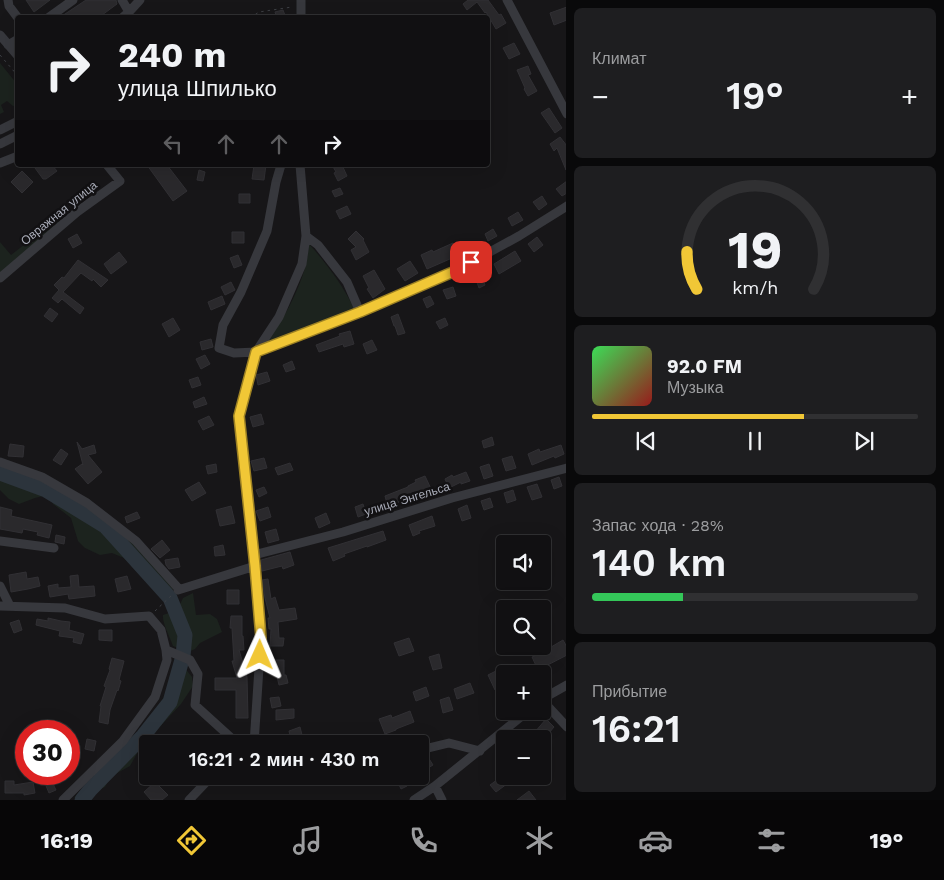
<!DOCTYPE html>
<html lang="ru">
<meta charset="utf-8">
<style>
body{margin:0;font-family:"Work Sans",sans-serif;background:#1e1e20;color:#f1f3f6;height:100vh;display:flex;flex-direction:column;font-size:19px;white-space:nowrap}
*{box-sizing:border-box;margin:0}
p{font-size:16px;color:#9c9d9f}
.icon{flex:none;width:28px;height:28px;fill:none;stroke:currentColor;stroke-width:2;stroke-linecap:round;stroke-linejoin:round}
.map{position:relative;flex:1;overflow:hidden}
.details{display:flex;flex-direction:column;gap:8px;padding:8px;background:#09090a;width:378px}
.details>*{flex:none}
.banner{position:absolute;left:15px;top:15px;width:475px;height:152px;border-radius:5px;box-shadow:0 5px 20px #0002,0 0 0 1px #303032;background:#111012;color:#f1f3f6;overflow:hidden}
.buttons{position:absolute;left:496px;top:535px;display:grid;gap:10px}
.buttons a{display:grid;place-items:center;width:55px;height:55px;border-radius:5px;background:#111012;box-shadow:0 5px 20px #0002,0 0 0 1px #303032;font-size:25px}
.speed{position:absolute;left:15px;top:720px;display:flex;gap:10px;font-size:25px;font-weight:700;text-align:center}
.speed>*{display:grid;place-content:center;width:65px;height:65px;border-radius:50%;background:#111012;box-shadow:0 5px 20px #0002,0 0 0 1px #303032;line-height:1}
.speed .limit{border:8px solid #d22;background:#fff;color:#111}
.pin{position:absolute;display:grid;place-items:center;width:42px;height:42px;color:#fff;margin:-21px;border-radius:10px;box-shadow:0 2px 8px #0006}
.me{position:absolute;width:55px;margin:-28px;rotate:1deg;stroke-linejoin:round;filter:drop-shadow(0 0 4px #0008)}
.turn{display:flex;align-items:center;gap:18px;height:105px;padding:0 20px;font-size:22px}
.turn .icon{width:65px;height:65px;stroke-width:2.5}
.turn b{display:block;font-size:35px;line-height:42px}
.lanes{display:flex;align-items:center;height:48px;padding:0 20px;background:#0003;justify-content:center;gap:25px;direction:ltr}
.lanes .off{opacity:.35}
.big{font-size:38px;font-weight:600;line-height:1.1}
.details .widget{flex:1;display:flex;flex-direction:column;justify-content:center;gap:8px;min-width:0;padding:0 18px;border-radius:8px;background:#1e1e20}
.details .dial{align-items:center;gap:0}
.dial svg{height:130px;overflow:visible;fill:none;stroke:#303032;stroke-width:7;stroke-linecap:round;text-anchor:middle}
.dial text{fill:#f1f3f6;stroke:none}
.song{display:flex;align-items:center;gap:15px}
.cover{width:60px;height:60px;border-radius:8px;background:linear-gradient(135deg,hsl(130 70% 55%),hsl(0 70% 35%))}
.played{height:5px;border-radius:2px;background:linear-gradient(90deg,#f1c736 65%,#303032 65%)}
.keys{display:flex;justify-content:space-around;direction:ltr}
.heat{display:flex;justify-content:space-between;align-items:center;font-size:28px;direction:ltr}
.charge{height:8px;border-radius:4px;background:linear-gradient(90deg,#34c759 28%,#303032 0)}
.trip{position:absolute;left:139px;top:735px;width:290px;height:50px;border-radius:5px;background:#111012;box-shadow:0 5px 20px #0002,0 0 0 1px #303032;font-weight:600;line-height:50px;text-align:center}
.menu{display:flex;height:80px;justify-content:space-around;align-items:center;background:#070607;color:#9c9d9f}
.menu .icon{width:35px;height:35px}
.menu .active{color:#f1c736}
.menu b{font-size:22px;color:#f1f3f6}
main{display:flex;flex:1;min-height:0}
.map>svg:first-child{display:block}
</style>
<main>
<div class="map">
<svg width="567" height="800" viewBox="0 0 567 800">
<rect width="100%" height="100%" fill="#171618"/>
<!-- green -->
<path fill="#1c231e" d="M0,63L17,84V105L13,106L7,101L1,105L4,112L0,114Z
M56,220L62,223L0,274V242L11,255Z
M309,244C328,265 343,286 355,310L267,342C283,320 297,295 305,268C307,260 308,252 309,244Z
M0,467L39,478L43,485V496L35,498L19,504L9,499L0,490Z
M62,494L69,496L93,512L137,545L174,589L169,593L161,584L150,586L124,558L112,553L100,555L85,548L78,541L71,518L53,504L49,498Z
M193,593L196,615L210,614L217,619L222,632L200,643L195,649L188,652L173,646C170,637 162,623 163,615L169,613L174,617L183,598Z
M184,667L192,677L193,686L181,704L140,748L130,766L110,777L105,787L94,792L86,800L74,798L89,781L120,752L131,738L142,729L166,695L171,679Z"/>
<g fill="none" stroke-linecap="round" stroke-linejoin="round">
<!-- river -->
<path stroke="#2c343c" stroke-width="15" d="M0,473L46,490L105,526L170,598L185,635L183,656L170,702L143,736L90,790L82,800"/>
</g>
<!-- building -->
<path fill="#2a292c" stroke="#313034" d="M26,0H50L34,12Z
M86,0H116L117,4L98,18H59Z
M468,0H488L499,15L501,14L506,23L496,29L486,12L485,13L477,2L467,10L463,4Z
M567,7V20L554,25L550,13Z
M283,10L286,18H277L275,12Z
M514,43L520,54L509,59L503,48Z
M528,66L531,74L528,75L537,91L528,96L524,89L525,88L517,70Z
M549,108L562,128L555,133L541,113Z
M560,137L567,146L566,170L557,148L554,151L550,144Z
M40,165H52L57,171L46,179H43L35,168Z
M147,165H167L187,191L173,201Z
M254,165H266L264,180L252,179Z
M332,165H342L347,176L338,181L334,173L336,172Z
M199,170L205,172L203,181L197,180Z
M22,171L33,182L22,193L11,182Z
M567,181V193L562,196L556,189Z
M340,188L343,194L335,197L332,191Z
M239,194H250V203H239Z
M542,196L547,204L539,210L533,202Z
M347,206L351,214L340,219L336,211Z
M518,212L523,220L512,226L508,218Z
M493,229L497,236L488,241L485,234Z
M356,231L364,239L363,240L369,252L356,260L351,250L356,247L348,239Z
M232,232H244V243H232Z
M77,234L82,243L73,248L68,239Z
M537,237L543,245L534,252L528,244Z
M453,243L459,255L427,269L421,255L432,250L433,252Z
M515,251L521,261L499,274L494,264Z
M119,252L127,262L111,274L104,264Z
M238,255L242,265L234,268L230,258Z
M78,260L108,280L101,287L93,279L92,281L81,273L63,292L84,308L80,314L62,299L58,303L52,298L59,290L54,285L62,277L64,278Z
M410,261L418,273L405,281L397,269Z
M374,270L385,289L373,298L367,289L369,288L363,276Z
M480,271L485,285L479,288L474,274Z
M231,282L235,290L225,295L221,287Z
M453,287L456,296L447,299L443,290Z
M222,296L225,304L211,310L208,302Z
M430,296L434,304L427,308L423,299Z
M50,308L58,314L52,322L44,316Z
M398,314L405,333L398,335L395,326H394L391,317Z
M173,318L180,330L169,337L162,324Z
M445,318L448,325L440,329L436,322Z
M350,331L354,344L344,347L343,344L319,352L316,345L340,336L339,334Z
M211,339L213,347L202,350L200,342Z
M372,340L377,350L367,354L363,344Z
M205,355L210,364L201,369L196,359Z
M292,361L295,369L286,372L283,365Z
M267,372L270,381L258,385L256,375Z
M198,377L201,385L192,388L189,380Z
M204,397L207,404L195,408L193,402Z
M261,414L264,424L253,427L250,417Z
M209,416L214,425L203,430L198,421Z
M492,437L494,445L484,448L482,441Z
M77,442L82,449L94,445L96,453L88,455L102,472L88,484L75,469L82,464L83,465Z
M10,444L24,446L23,457L8,456Z
M561,445L564,454L555,458L554,456L532,465L528,454L539,449L540,452Z
M61,449L68,454L61,465L53,460Z
M512,456L516,468L506,471L502,459Z
M264,458L267,468L254,471L251,461Z
M290,463L293,470L278,475L275,468Z
M216,464L217,472L208,474L206,466Z
M489,464L493,476L484,479L480,467Z
M466,472L470,481L461,484V482L449,488L445,479L452,475L453,477Z
M425,476L433,493L414,501L413,500L401,504L400,502L388,507L385,496L408,487V486L416,482L415,480Z
M559,477L562,486L554,489L551,480Z
M199,482L206,493L192,501L185,490Z
M537,484L542,497L532,500L527,487Z
M264,487L267,493L259,497L256,490Z
M513,490L516,500L507,503L504,493Z
M490,498L493,507L484,510L481,501Z
M363,504L366,514L358,517L355,507Z
M467,505L471,518L462,521L458,509Z
M231,506L235,523L220,526L216,510Z
M0,507L12,510L11,516L52,525L49,538L37,535L38,532L23,529L22,533L0,529Z
M268,507L271,517L260,521L256,511Z
M137,512L140,518L127,523L125,517Z
M326,513L330,523L319,528L315,518Z
M432,516L435,526L419,531L420,533L413,536L409,525Z
M276,529L279,540L268,543L265,532Z
M383,531L386,540L367,547V546L344,554L345,556L333,561L328,548Z
M56,535L65,537L64,544L55,542Z
M162,540L170,550L160,558L151,549Z
M223,545L225,555L215,556L214,547Z
M290,552L294,565L283,569L282,566L262,571L261,560Z
M178,558L180,567L169,569L166,565L165,560Z
M26,572L27,579L38,577L40,586L28,589L11,592L9,575Z
M78,575L79,587L94,586L95,596L69,599L68,594L50,597L48,586L58,584V588L71,587L70,576Z
M127,576L131,589L118,592L115,579Z
M268,579L271,599L275,597L279,610L295,608L297,619L278,622L279,638H284L283,646H270L271,629H269L268,618H270L265,598L262,580Z
M227,590H239V604H227Z
M231,616H242V636H243L244,650H239L247,677L248,718H236V690H215V678H237L232,661H234L232,628H230Z
M48,618L61,621L70,622L69,630L84,634L81,644L73,642L74,638L59,636L60,631L36,625L37,619L48,621Z
M19,620L22,630L14,633L10,623Z
M99,630H112V641L99,640Z
M409,638L414,651L399,656L394,643Z
M563,640L567,647V655L538,670L532,657L546,651V650Z
M439,654L442,668L433,670L429,657Z
M112,658L124,661L119,680L121,681L118,691L117,690L110,710L108,724L99,722L101,706H100L106,687L104,686L110,670L109,669Z
M274,660H284V675H286L288,683L279,685L275,668Z
M496,671L503,686L495,690L488,675Z
M470,683L474,693L457,699L454,689Z
M426,687L429,696L416,701L413,692Z
M279,697L281,706L272,708L270,698Z
M449,697L453,710L443,713L440,700Z
M294,709V718L276,720V710Z
M410,711L414,722L396,729V730L385,734L379,719L391,715L392,718Z
M546,719L554,727L544,739H529Z
M300,727L302,735L291,739L289,731Z
M339,737L340,744H320V739Z
M87,739L96,741L94,751L85,749Z
M428,757L433,765L420,773V762Z
M148,758V776L139,767Z
M505,774V776H508L511,781L496,792L490,785Z
M395,776H402L407,786L401,789Z
M50,778L56,790L49,793L44,781Z
M5,781H14V785L33,782L35,793L24,795V793H5Z
M155,782L168,795L162,800H151L144,792Z
M529,791L536,800H517Z"/>
<g fill="none" stroke-linecap="round" stroke-linejoin="round">
<!-- path -->
<path stroke="#3d3f44" stroke-width="1" stroke-dasharray="2.5 4" stroke-linecap="butt" d="M250,18L259,12L292,7
M0,55L18,76
M155,611L172,595"/>
<!-- minor -->
<path stroke="#37383d" stroke-width="9" d="M8,0L9,6L18,18
M122,0L129,12
M507,0L567,114
M48,18L73,0
M122,18L129,12L140,0
M301,18V0
M0,35L18,56
M8,45L18,39
M0,130L18,121
M0,144L18,135
M0,163L18,156
M281,165L276,182L267,231L241,292L223,325L219,348L234,353L256,352L360,312L455,271L519,236L567,206
M306,236L318,245L347,282L360,312
M0,278L77,212L120,181L107,165
M0,462L42,477L87,503L136,541L179,589
M0,541L54,548
M254,555L343,532L452,498L567,468
M0,586L10,606
M178,590L255,566
M0,606L65,608L105,619L149,616L161,630L166,650L167,660L155,697L123,741L63,800
M166,650L190,660L198,674L195,705L238,744
M542,699L567,685
M542,700L567,727
M254,744L261,637L254,555L239,416L256,352L279,317L302,264L306,236L300,165
M420,750L449,743L480,751
M435,786L442,800
M189,800L212,776
M414,800L435,786L528,711"/>
</g>
<g fill="none" stroke-linecap="round" stroke-linejoin="round">
<!-- route casing -->
<g stroke="#9d8123" stroke-width="12">
<path id="route" d="M260,655L261,638L255,566L239,416L256,352L360,312L455,271L471,262"/>
</g>
<!-- route -->
<use href="#route" stroke="#f1c736" stroke-width="9"/>
</g>
<g text-anchor="middle" stroke-width="5" stroke-linejoin="round" paint-order="stroke">
<!-- street labels -->
<g font-size="12" fill="#a9acb8" stroke="#121113">
<text transform="translate(59 213) rotate(-39)" y="4">Овражная улица</text>
<text transform="translate(407 499) rotate(-17)" y="4">улица Энгельса</text>
</g>
</g>
</svg>
<div class="buttons">
<a><svg class="icon" aria-label="sound" viewBox="0 0 24 24"><path d="M4 9h4l5-4v14l-5-4H4zM17 9q2 3 0 6"/></svg></a>
<a><svg class="icon" aria-label="search" viewBox="0 0 24 24"><circle cx="10" cy="10" r="6"/><path d="M15 15l6 6"/></svg></a>
<a>+</a>
<a>−</a>
</div>
<div class="speed"><div class="limit">30</div></div>
<div class="pin" style="left:471px;top:262px;background:#d93025"><svg class="icon" aria-label="arrive" viewBox="0 0 24 24"><path d="M6 21V4h12l-3 4 3 4H6"/></svg></div>
<svg class="me" style="left:260px;top:655px" viewBox="-20 -20 40 40"><path d="M0-17L14 15 0 8-14 15z" fill="#f1c736" stroke="#fff" stroke-width="4"/></svg>
<div class="trip">16:21 · 2 мин · 430 m</div>
<div class="banner">
<div class="turn"><svg class="icon" aria-label="right" viewBox="0 0 24 24"><path d="M7 20v-9h11M14 6l5 5-5 5"/></svg><div><b>240 m</b>улица Шпилько</div></div>
<div class="lanes"><svg class="icon off" aria-label="left" viewBox="0 0 24 24"><path d="M17 20v-9H6M10 6l-5 5 5 5"/></svg><svg class="icon off" aria-label="ahead" viewBox="0 0 24 24"><path d="M12 20V5M6 11l6-6 6 6"/></svg><svg class="icon off" aria-label="ahead" viewBox="0 0 24 24"><path d="M12 20V5M6 11l6-6 6 6"/></svg><svg class="icon" aria-label="right" viewBox="0 0 24 24"><path d="M7 20v-9h11M14 6l5 5-5 5"/></svg></div>
</div>
</div>
<section class="details">
<div class="widget"><p>Климат</p>
<div class="heat"><a>−</a><b class="big">19°</b><a>+</a></div>
</div>
<div class="widget dial"><svg viewBox="0 0 100 80">
<path d="M14 69A42 42 0 1 1 86 69"/>
<path d="M14 69A42 42 0 0 1 8 46" stroke="#f1c736"/>
<text x="50" y="56" font-size="32" font-weight="700">19</text>
<text x="50" y="72" font-size="11">km/h</text>
</svg></div>
<div class="widget">
<div class="song"><i class="cover"></i><div><b>92.0 FM</b><p>Музыка</p></div></div>
<div class="played"></div>
<div class="keys"><svg class="icon" aria-label="previous" viewBox="0 0 24 24"><path d="M18 5L8 12l10 7zM5 5v14"/></svg><svg class="icon" aria-label="pause" viewBox="0 0 24 24"><path d="M8 5v14M16 5v14"/></svg><svg class="icon" aria-label="next" viewBox="0 0 24 24"><path d="M6 5l10 7-10 7zM19 5v14"/></svg></div>
</div>
<div class="widget"><p>Запас хода · 28%</p><b class="big">140 km</b><div class="charge"></div></div>
<div class="widget"><p>Прибытие</p><b class="big">16:21</b></div>
</section>
</main>
<nav class="menu">
<b>16:19</b>
<svg class="icon active" aria-label="directions" viewBox="0 0 24 24"><path d="M12 3l9 9-9 9-9-9zM9 14v-3h6M13 9l2 2-2 2"/></svg>
<svg class="icon" aria-label="music" viewBox="0 0 24 24"><path d="M9 18V5l10-2v13"/><circle cx="6" cy="18" r="3"/><circle cx="16" cy="16" r="3"/></svg>
<svg class="icon" aria-label="phone" viewBox="0 0 24 24"><path d="M5 4h4l2 5-3 2q2 4 5 5l2-3 5 2v4C11 20 4 13 5 4z"/></svg>
<svg class="icon" aria-label="climate" viewBox="0 0 24 24"><path d="M12 3v18M4 7l16 10M4 17L20 7"/></svg>
<svg class="icon" aria-label="car" viewBox="0 0 24 24"><path d="M5 17H2v-5l4-1 3-4h7l3 4 3 1v5h-3M9 17h6M6 11h13"/><circle cx="7" cy="17" r="2"/><circle cx="17" cy="17" r="2"/></svg>
<svg class="icon" aria-label="filters" viewBox="0 0 24 24"><path d="M4 7h16M4 17h16"/><circle cx="9" cy="7" r="2"/><circle cx="15" cy="17" r="2"/></svg>
<b>19°</b>
</nav>
